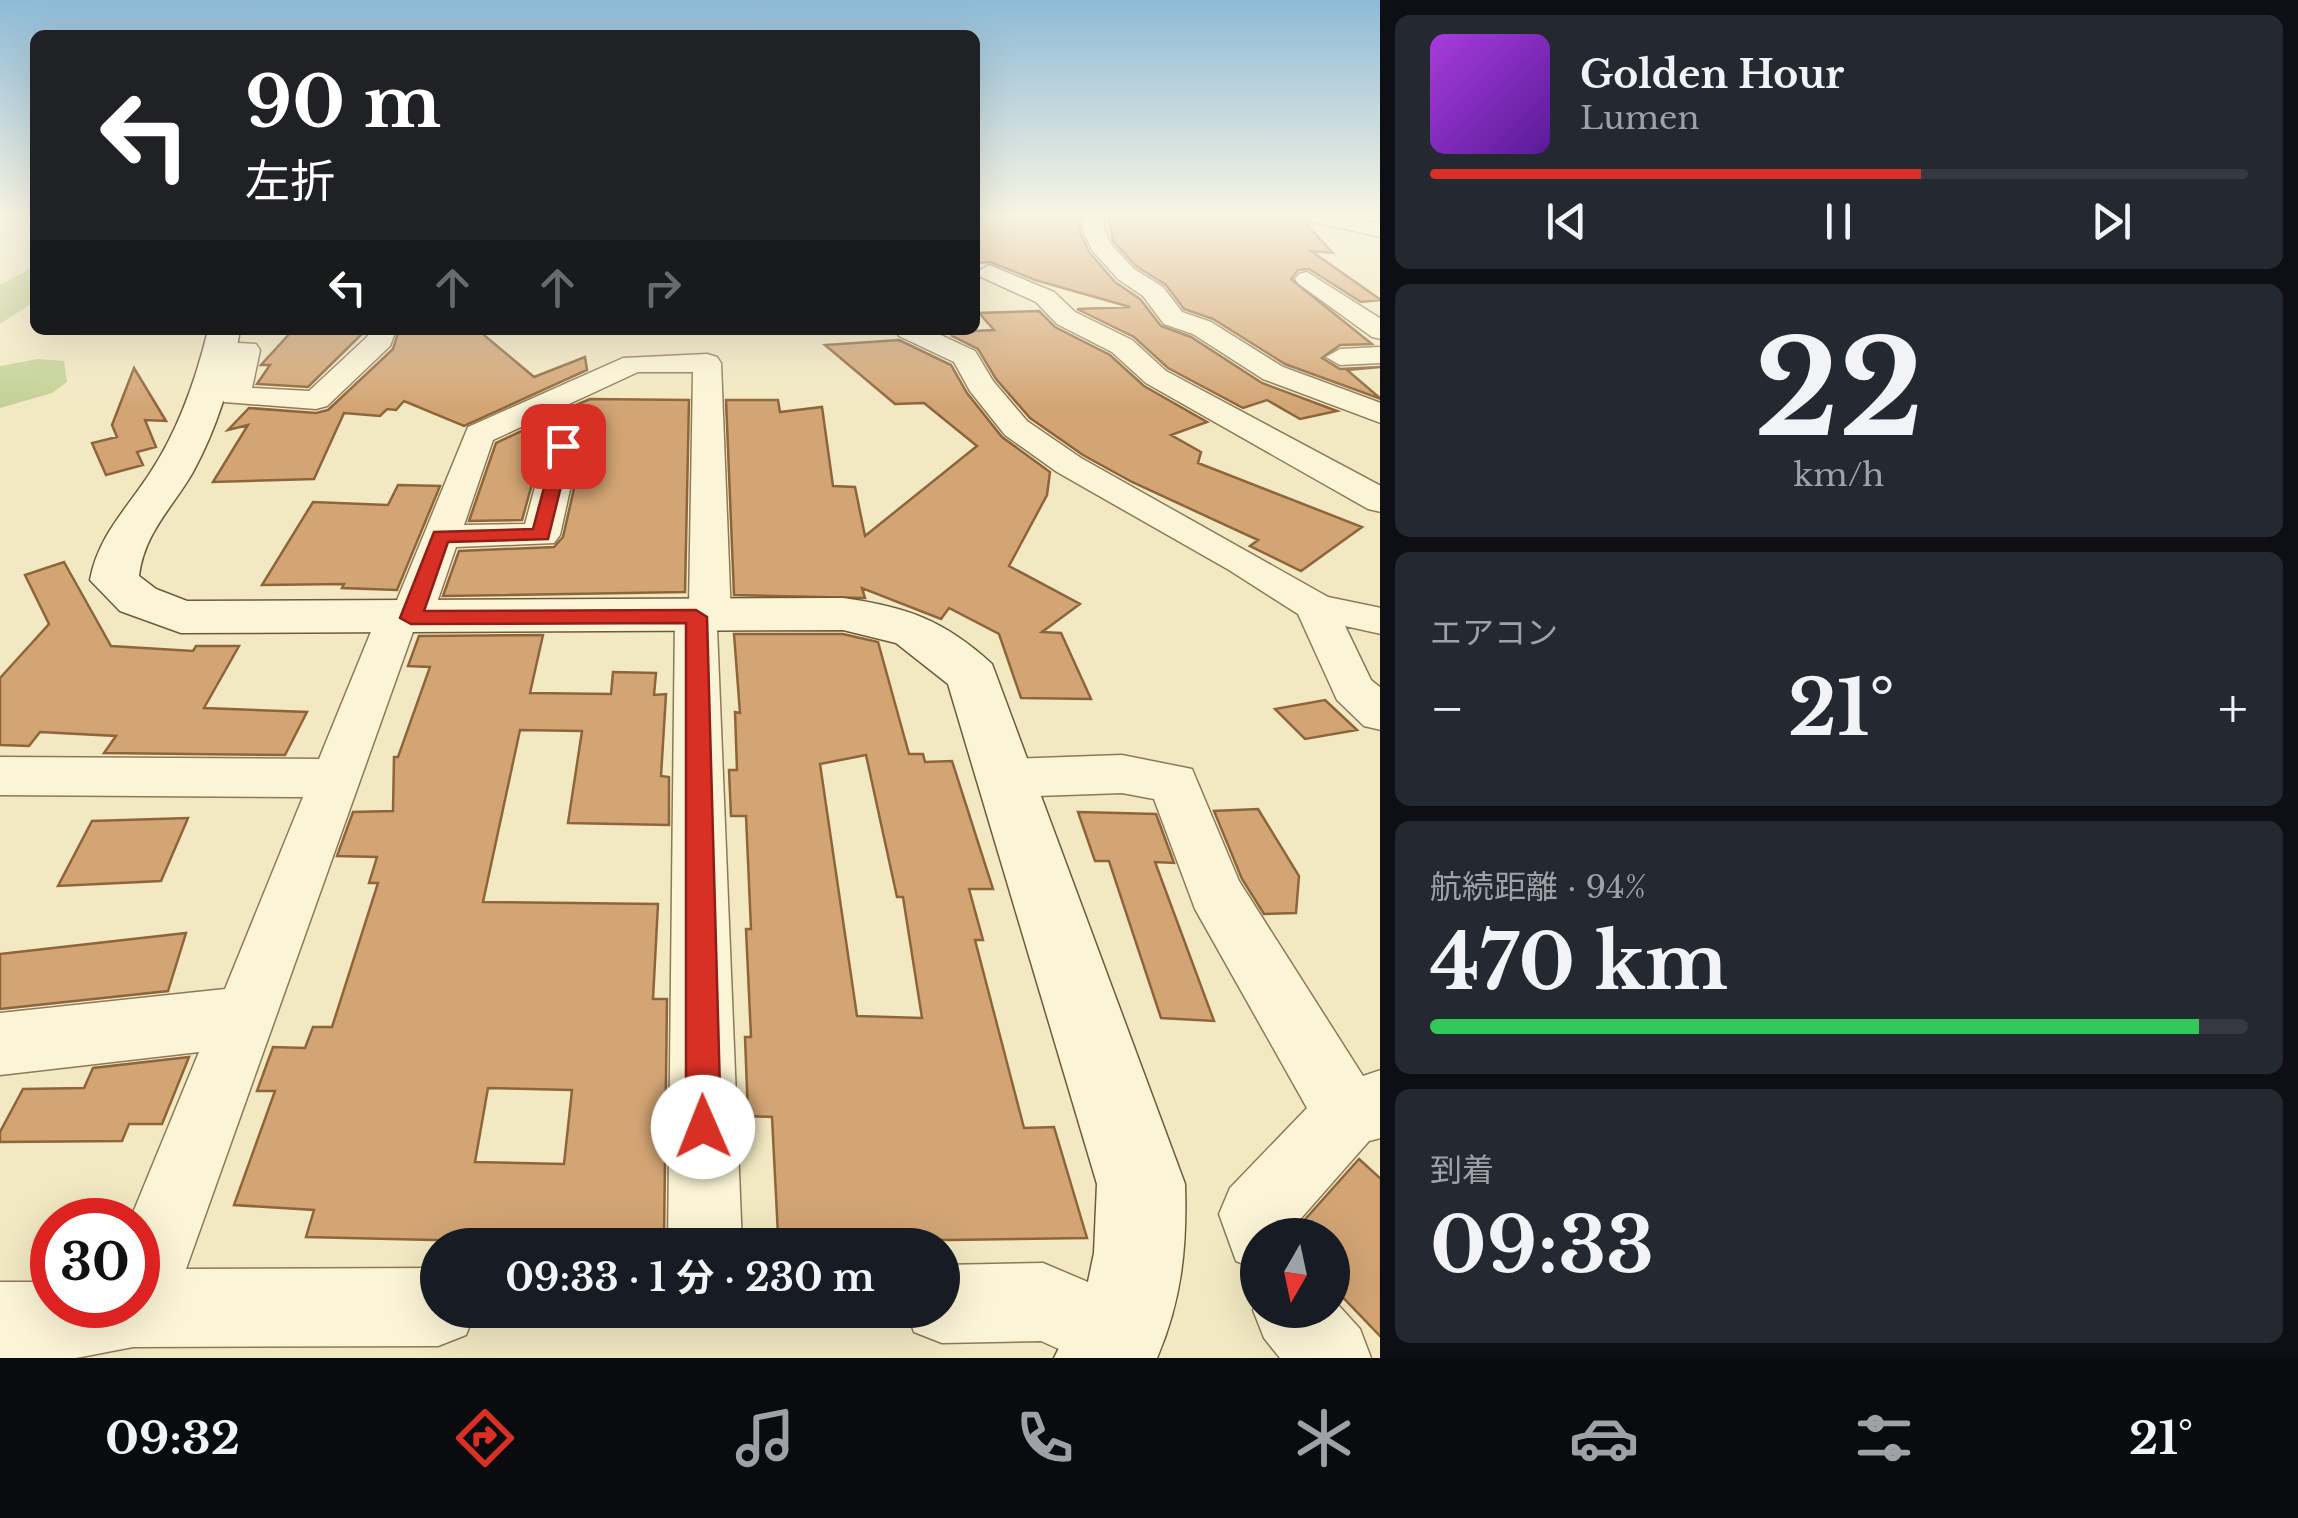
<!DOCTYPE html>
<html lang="ja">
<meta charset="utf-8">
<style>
body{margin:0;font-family:"Libre Baskerville","Noto Sans JP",serif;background:#242831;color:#f1f3f6;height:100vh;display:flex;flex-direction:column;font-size:38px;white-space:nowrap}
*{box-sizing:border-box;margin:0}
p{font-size:32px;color:#9ea1a6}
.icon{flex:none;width:55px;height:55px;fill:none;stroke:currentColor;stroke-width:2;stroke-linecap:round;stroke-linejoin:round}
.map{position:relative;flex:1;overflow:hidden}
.drawer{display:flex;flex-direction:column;gap:15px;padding:15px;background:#0d0f14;width:918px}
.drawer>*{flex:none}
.hud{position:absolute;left:30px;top:30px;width:950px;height:305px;border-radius:15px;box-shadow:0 10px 40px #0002;background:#202124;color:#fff;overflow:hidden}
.needle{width:65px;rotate:189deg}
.tools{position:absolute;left:1240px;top:1218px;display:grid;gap:20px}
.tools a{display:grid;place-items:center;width:110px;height:110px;border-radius:50%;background:#171b24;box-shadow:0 10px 40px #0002;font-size:50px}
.speed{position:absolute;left:30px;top:1198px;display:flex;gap:20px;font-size:50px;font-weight:700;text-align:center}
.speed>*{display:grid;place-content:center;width:130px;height:130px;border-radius:50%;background:#171b24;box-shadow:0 10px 40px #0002;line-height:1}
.speed .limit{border:15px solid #d22;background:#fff;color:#111}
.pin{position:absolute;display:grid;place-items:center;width:85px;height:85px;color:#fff;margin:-42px;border-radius:20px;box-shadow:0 5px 15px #0006}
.me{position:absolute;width:110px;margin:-55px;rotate:359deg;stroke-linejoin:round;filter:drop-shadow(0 0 8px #0008)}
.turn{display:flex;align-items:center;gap:35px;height:210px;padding:0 50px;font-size:45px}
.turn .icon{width:130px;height:130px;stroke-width:2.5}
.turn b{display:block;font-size:70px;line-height:85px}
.lanes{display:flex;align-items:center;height:95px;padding:0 50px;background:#0003;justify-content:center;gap:50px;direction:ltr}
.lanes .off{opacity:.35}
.big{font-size:75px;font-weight:700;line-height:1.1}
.drawer .card{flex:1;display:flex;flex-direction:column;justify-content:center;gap:15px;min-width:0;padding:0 35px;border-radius:15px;background:#242831}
.drawer .dial{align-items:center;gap:0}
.dial b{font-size:130px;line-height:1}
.song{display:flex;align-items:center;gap:30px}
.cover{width:120px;height:120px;border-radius:15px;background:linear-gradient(135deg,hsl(280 70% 55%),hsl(270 70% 35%))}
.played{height:10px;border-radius:5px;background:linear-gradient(90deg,#d93025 60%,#363941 60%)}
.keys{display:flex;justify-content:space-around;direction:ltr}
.heat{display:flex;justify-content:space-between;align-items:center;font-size:55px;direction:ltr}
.charge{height:15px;border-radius:8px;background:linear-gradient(90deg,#34c759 94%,#363941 0)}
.trip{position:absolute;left:420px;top:1228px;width:540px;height:100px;border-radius:50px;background:#171b24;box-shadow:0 10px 40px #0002;font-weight:700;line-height:100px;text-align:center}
.dock{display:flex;height:160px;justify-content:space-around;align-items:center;background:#090b0e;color:#9ea1a6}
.dock .icon{width:70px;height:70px}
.dock .current{color:#d93025}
.dock b{font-size:45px;color:#f1f3f6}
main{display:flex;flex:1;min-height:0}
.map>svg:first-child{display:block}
</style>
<main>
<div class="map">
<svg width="1381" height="1358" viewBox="0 0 1381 1358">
<rect width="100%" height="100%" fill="#f2e8c2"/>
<!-- green -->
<path fill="#c4d195" d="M35,266V301L0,324V285Z
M38,359L64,361L67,382L52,393L0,408V366Z"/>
<!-- building -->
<path fill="#d3a575" stroke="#8e653b" stroke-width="2.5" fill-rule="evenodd" d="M975,216H1080L1079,230L1089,252L1115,282L1140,299L1161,326L1191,337L1262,383L1337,411L1300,419L1267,400L1243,408L1168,368L1134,337L1077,309L1130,307L1035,280L990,262L975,263Z
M1108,216H1298L1333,253L1311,251L1381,300L1361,302L1309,269L1298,270L1291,279L1372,344L1340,345L1322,358L1340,369L1381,367L1347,370L1381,399L1285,364L1213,319L1184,309L1166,285L1136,266L1113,241Z
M1039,311L1055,327L1110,355L1144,386L1207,422L1171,435L1201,452L1198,463L1362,527L1301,571L1250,546L1258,540L1132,482L1083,455L1030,418L996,379L978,349L952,336L951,332L994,330L979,313Z
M293,330H366L308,387L257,384L270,365H261Z
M399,330H478L534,377L585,357L587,370L464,426L404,401L396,410L387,409L380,416L344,413L314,479L213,482L248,425L228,430L249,408L316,413L328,410L393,349Z
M899,340L951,365L967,393L1002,437L1050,472L1047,495L1009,566L1080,604L1042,632L1061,633L1091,699L1021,698L999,634L949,608L941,619L862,588L865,598L734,595L726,400H778L780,412L822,407L833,486L855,487L865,536L977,446L924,403L895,404L825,345Z
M134,368L166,421L145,420L156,447L137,452L143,465L106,475L92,443L117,437L112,425Z
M590,399L689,400L685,592L443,596L459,551L554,547L563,537L590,418L576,405Z
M545,420L549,423L522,520L469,521L496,443Z
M398,485L440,486L397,590L342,588L344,584L262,585L313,502L388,505Z
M64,562L111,646L193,651L196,646H239L204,708L307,712L285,755L104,753L116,736L40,732L29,746L0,745V678L49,624L25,575Z
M734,634H843L878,642L909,754H923L925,762L952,761L993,889H969L983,940H975L1024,1128L1054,1127L1087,1238L948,1240L778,1235L772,1117L748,1116L745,1037H751L746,929H751L746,816H731L729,770H737L735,712L740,713ZM866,755L897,897H903L922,1018L857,1016L820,764Z
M543,635L530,693L611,694L613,672L656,673L654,695L666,694L661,776L669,777V825L568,823L582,731L520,730L483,902L658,904L653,999H667L664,1239L518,1235L517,1242L306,1237L314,1210L234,1205L275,1091H257L273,1047L305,1048L313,1027H332L378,883H369L377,857L337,856L353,812L393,811L394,757H398L430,667L408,666L419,636ZM488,1088L572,1090L564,1164L475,1162Z
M1325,700L1357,730L1305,739L1275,709Z
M1258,809L1299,876L1296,913L1264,914L1242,879L1214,811Z
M1078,812L1156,814L1174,863L1155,862L1214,1021L1161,1018L1109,861H1095Z
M188,818L161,881L58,886L92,821Z
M186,933L168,991L0,1009V954Z
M189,1057L162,1124H129L122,1141L0,1142V1132L23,1089L84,1088L93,1068Z
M1359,1159L1381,1179V1337L1332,1286V1235H1302L1300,1225Z"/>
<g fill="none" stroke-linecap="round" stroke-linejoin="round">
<!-- street casing -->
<g stroke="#8d7957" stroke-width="3">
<path id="street" d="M1084,216H1104V228L1110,243L1134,269L1163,287L1182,312L1211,322L1283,367L1381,403V423L1263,379L1193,334L1164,324L1143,296L1118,279L1092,250L1082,228Z
M1302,216H1341L1381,224V237L1305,220Z
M989,265L1054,292L1075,312L1132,340L1166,371L1381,486V512L1368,509L1146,383L1112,352L1057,324L1036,302L981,277L977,272Z
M1307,272L1381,319V339L1372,337L1299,284L1295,279L1299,274Z
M370,330H396L390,346L327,406L316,409L224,402L220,396L230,358L211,356L207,350L221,342L256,344L260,350L252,388L309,391L367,337Z
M895,330H930L975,351L993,381L1027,421L1081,458L1328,597L1381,608V634L1345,626L1371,680L1381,688V730L1364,726L1337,700L1298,614L1229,570L1057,472L1005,435L970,391L954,362L899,336Z
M1381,347V363L1340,365L1326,357L1340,349Z
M707,354L717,357L721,363L731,617L725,626L717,628L742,1245H668L675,617L681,608L689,606L693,372H638L569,404L586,417L560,535L554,543L456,547L432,617L426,626L414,629L186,1269L438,1268V1310H476L466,1335L438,1346L133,1347L76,1358H0V1282H52V1305H138V1220H130L199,1052L0,1075V1013L225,989L303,797L0,795V757L319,759L377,617L383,608L395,605L468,427L623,358ZM545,416L553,421L525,524L464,525L493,440Z
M1122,755L1192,769L1239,881L1363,1076L1381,1070V1138L1369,1141L1296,1224L1299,1235H1258V1270L1236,1261L1219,1214L1230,1188L1307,1108L1195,909L1154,799L1122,793L1007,797L989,792L982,778L989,764L1007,759Z
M1043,1263L1147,1307L1159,1335L1149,1358H1079L1041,1341L942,1343L914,1332L906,1310H942V1265Z
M1332,1298L1360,1329L1371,1358H1280L1264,1338L1253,1310L1258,1299V1310H1332Z"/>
</g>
<!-- secondary casing -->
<g stroke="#6f5a3b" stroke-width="3">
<path id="secondary" d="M208,330H240C232,379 217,428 193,472C173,507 144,533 139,576L156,589L187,601L843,598C907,607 944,620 992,664L1185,1184C1187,1247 1182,1299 1157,1358H1054L1085,1296L1094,1253L1097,1184L948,684L896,643L843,630L181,633L120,611L90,580C98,536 126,510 150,473C178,431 196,379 208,330Z"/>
</g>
<!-- street -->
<use href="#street" fill="#fbf4d6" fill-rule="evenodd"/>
<!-- secondary -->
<use href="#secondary" fill="#fbf4d6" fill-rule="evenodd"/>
</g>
<!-- sky -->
<linearGradient id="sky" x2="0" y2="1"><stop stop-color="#8dbad7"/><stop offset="0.53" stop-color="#f9f5e4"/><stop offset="1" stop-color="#f9f5e4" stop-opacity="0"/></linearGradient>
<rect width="1381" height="406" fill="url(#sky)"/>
<!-- route -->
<path fill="#d93025" stroke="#8d1f18" stroke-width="2.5" d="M563,441L571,446L548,539L448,542L424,611L696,610L707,617L721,1127L716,1140L703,1145L691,1140L686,1127V623L411,624L400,618L434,532L533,529L555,446Z"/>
</svg>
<div class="tools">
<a><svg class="needle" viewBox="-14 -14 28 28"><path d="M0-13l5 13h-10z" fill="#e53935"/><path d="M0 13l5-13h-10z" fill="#9ea1a6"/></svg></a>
</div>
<div class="speed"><div class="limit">30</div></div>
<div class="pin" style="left:563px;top:446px;background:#d93025"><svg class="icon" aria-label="arrive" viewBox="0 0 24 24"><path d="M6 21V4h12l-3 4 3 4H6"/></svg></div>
<svg class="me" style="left:703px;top:1127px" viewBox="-20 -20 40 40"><circle r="19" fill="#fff"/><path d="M0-13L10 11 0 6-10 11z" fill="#d93025"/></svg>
<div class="trip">09:33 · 1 分 · 230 m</div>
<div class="hud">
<div class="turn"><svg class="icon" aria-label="left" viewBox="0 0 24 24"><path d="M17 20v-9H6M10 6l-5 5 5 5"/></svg><div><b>90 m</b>左折</div></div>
<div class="lanes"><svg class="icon" aria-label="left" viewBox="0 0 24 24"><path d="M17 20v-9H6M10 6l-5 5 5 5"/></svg><svg class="icon off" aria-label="ahead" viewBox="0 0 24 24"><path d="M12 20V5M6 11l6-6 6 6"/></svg><svg class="icon off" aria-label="ahead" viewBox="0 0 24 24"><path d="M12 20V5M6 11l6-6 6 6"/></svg><svg class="icon off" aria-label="right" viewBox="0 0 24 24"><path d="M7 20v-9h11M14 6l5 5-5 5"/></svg></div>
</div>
</div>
<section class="drawer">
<div class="card">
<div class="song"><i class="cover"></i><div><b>Golden Hour</b><p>Lumen</p></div></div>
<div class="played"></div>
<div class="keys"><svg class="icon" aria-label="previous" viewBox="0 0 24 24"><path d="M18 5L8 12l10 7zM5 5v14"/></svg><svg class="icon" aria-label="pause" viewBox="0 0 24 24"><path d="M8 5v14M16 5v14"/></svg><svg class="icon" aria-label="next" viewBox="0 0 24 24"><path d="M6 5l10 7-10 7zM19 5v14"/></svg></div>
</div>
<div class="card dial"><b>22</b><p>km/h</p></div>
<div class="card"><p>エアコン</p>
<div class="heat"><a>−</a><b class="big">21°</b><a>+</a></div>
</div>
<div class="card"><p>航続距離 · 94%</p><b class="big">470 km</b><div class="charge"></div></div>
<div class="card"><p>到着</p><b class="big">09:33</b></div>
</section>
</main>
<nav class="dock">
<b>09:32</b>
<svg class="icon current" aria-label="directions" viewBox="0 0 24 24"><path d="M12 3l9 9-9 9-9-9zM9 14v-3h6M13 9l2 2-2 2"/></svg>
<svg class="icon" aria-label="music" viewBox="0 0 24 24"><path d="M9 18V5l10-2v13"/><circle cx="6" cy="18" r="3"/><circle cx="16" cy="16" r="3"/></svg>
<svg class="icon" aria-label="phone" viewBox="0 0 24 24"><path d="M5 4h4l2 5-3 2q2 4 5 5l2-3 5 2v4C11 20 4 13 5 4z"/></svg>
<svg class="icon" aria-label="climate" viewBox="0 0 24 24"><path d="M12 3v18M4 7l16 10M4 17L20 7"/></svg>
<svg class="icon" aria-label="car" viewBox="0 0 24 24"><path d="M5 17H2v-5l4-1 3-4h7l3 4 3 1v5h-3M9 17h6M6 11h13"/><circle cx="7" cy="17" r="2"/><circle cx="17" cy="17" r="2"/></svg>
<svg class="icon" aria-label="filters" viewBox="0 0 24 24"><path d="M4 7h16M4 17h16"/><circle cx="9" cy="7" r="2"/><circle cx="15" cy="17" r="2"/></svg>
<b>21°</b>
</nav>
